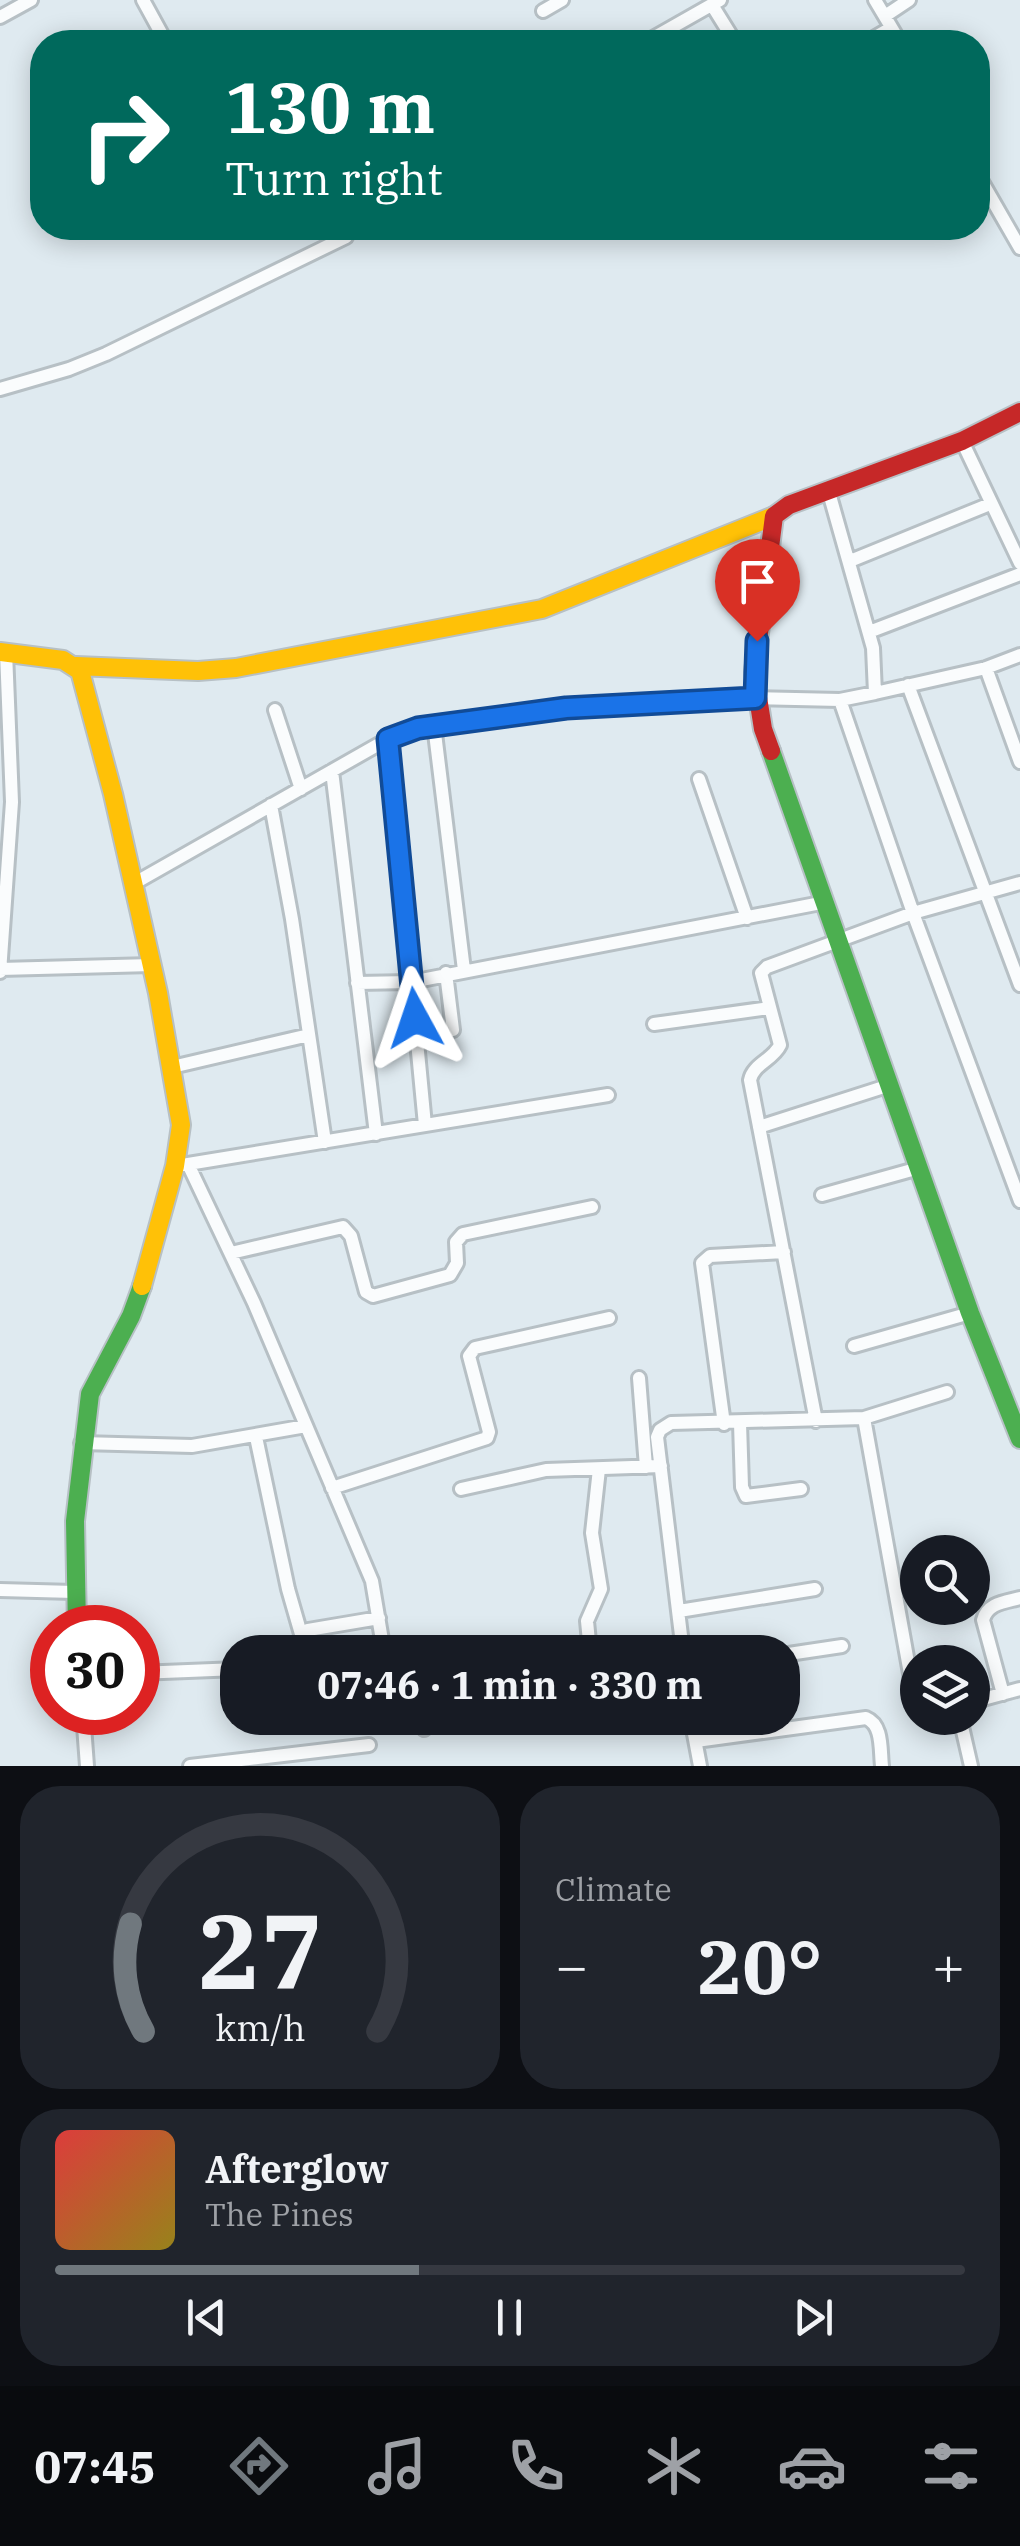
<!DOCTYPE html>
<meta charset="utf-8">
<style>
body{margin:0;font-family:"IBM Plex Serif",serif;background:#20242c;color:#f1f3f6;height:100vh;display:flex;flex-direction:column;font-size:38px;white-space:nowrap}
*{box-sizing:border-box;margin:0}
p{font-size:32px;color:#9ea1a6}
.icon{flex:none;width:55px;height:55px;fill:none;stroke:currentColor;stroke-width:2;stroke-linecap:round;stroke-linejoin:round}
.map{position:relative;height:1766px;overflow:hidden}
.drawer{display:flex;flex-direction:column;gap:20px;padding:20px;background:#0d0f14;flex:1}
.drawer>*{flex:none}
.hud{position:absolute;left:30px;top:30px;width:960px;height:210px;border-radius:40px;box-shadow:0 5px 25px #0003;background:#00695c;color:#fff;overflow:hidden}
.buttons{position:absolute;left:900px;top:1535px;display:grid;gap:20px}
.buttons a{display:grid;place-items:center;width:90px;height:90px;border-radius:50%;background:#171b24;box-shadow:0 5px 25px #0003;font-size:50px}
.speed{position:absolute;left:30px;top:1605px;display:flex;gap:20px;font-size:50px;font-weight:700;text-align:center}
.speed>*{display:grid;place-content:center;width:130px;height:130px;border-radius:50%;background:#171b24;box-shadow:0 5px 25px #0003;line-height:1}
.speed .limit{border:15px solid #d22;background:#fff;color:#111}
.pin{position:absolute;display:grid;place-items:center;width:85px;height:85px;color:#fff;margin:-102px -42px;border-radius:50% 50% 50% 0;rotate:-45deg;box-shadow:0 0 10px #0007}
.pin .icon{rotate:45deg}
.me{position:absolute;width:110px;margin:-55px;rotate:355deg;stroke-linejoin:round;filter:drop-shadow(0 0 8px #0008)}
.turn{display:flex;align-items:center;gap:35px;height:210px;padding:0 30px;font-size:45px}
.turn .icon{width:130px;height:130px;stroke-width:2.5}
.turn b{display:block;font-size:70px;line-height:85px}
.big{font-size:75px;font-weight:700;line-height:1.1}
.drawer .widget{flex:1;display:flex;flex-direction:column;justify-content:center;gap:15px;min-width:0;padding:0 35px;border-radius:40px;background:#20242c}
.drawer .dial{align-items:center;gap:0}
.dial svg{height:260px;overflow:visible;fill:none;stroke:#363941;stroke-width:7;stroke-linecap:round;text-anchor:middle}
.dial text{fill:#f1f3f6;stroke:none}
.song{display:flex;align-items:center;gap:30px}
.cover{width:120px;height:120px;border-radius:15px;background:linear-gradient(135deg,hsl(0 70% 55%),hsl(50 70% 35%))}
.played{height:10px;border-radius:5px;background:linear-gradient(90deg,#70787e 40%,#363941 40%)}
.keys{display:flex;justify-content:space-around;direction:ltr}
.heat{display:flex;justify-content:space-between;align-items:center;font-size:55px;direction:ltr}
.drawer .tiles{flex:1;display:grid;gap:20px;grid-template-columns:1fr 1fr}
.widget:last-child{grid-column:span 2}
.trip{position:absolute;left:220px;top:1635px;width:580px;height:100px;border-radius:40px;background:#171b24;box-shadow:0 5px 25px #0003;font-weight:700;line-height:100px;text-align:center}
.tabs{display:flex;height:160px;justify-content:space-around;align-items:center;background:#090b0e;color:#9ea1a6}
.tabs .icon{width:70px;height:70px}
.tabs .on{color:#70787e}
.tabs b{font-size:45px;color:#f1f3f6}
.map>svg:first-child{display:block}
</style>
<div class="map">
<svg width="1020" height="1766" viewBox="0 0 1020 1766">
<rect width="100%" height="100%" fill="#dfeaf0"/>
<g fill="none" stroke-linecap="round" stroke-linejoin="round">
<!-- street casing -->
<g stroke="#b7c0c5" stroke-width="18">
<path id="street" d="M143,0L166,42
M875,0L900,42
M712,5L735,42
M543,11L562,0
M885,16L909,0
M0,17L31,0
M653,38L720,0
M867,42L891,28
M978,175L1020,248
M0,389L69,369L106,354L346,237
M962,441L1020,563
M828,489L873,648L875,693L986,668L1020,655
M850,561L990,504
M869,632L1020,574
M986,668L1020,762
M908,685L1020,985
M840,700L913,913L1020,1201
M275,710L301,789
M434,725L464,970
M388,739L425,1125
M332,771L376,1134
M699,779L747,918
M271,805L292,919L325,1142
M133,884L388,739L418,728L566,708L755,698L840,700L875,693
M0,969L152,965
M0,972L12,802L6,652
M446,973L453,1030
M357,983L411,982L826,902
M654,1024L769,1008
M172,1067L309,1035
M759,1127L890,1085
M188,1164L254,1303L372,1581L384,1652
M182,1165L608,1095
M822,1195L919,1168
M231,1253L343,1227L351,1236L366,1292L373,1296L450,1275L457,1263L456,1242L463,1234L592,1207
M854,1346L970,1313
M639,1378L646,1467
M864,1418L916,1707
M816,1421L750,1080C753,1064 773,1060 780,1045L761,973L767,967L913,913L1020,883
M740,1423L742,1487L746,1496L801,1489
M724,1424L702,1263L710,1256L784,1252
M256,1437L288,1589L301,1634
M81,1443L192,1446L306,1426
M332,1488L487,1438L489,1432L469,1356L475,1348L609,1318
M461,1489L546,1470L661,1466
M0,1590L74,1592
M679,1611L815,1589
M302,1652L300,1638L308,1630L379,1618
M590,1652L587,1621L601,1589L592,1533L599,1469
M683,1652L657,1437L660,1430L671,1423L864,1418L947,1392
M782,1655L842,1646
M138,1673L238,1669
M1003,1694L983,1620C987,1603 1005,1602 1020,1598
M972,1702L1020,1689
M83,1712L87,1766
M418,1718L424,1729
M691,1718L700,1766
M960,1718L971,1766
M696,1741L866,1718C883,1725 880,1749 882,1766
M190,1766L369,1745"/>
</g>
<!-- fast casing -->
<g stroke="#b7c0c5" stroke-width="22">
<path id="fast" d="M771,751L970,1313L1020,1439
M77,1628L75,1521L90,1394L131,1316L142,1286"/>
</g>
<!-- slow casing -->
<g stroke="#b7c0c5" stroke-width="22">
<path id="slow" d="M0,652L63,660L80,671L113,794L158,993L181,1125L175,1166L142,1286
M76,666L198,671L236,668L542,609L774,516"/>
</g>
<!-- jam casing -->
<g stroke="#b7c0c5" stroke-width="22">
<path id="jam" d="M771,751L763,729L754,672L774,516L789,505L962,441L1020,412"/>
</g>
<!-- street -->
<use href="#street" stroke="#fafcfd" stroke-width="12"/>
<!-- fast -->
<use href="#fast" stroke="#4caf50" stroke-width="18"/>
<!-- slow -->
<use href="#slow" stroke="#ffc107" stroke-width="18"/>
<!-- jam -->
<use href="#jam" stroke="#c62828" stroke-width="18"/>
</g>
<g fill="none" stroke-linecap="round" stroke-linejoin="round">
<!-- route casing -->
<g stroke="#114b97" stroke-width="25">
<path id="route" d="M415,1018L388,739L418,728L566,708L755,698L757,641"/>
</g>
<!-- route -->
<use href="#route" stroke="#1a73e8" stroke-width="18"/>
</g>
</svg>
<div class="buttons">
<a><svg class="icon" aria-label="search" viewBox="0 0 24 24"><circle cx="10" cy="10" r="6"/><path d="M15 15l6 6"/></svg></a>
<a><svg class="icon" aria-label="layers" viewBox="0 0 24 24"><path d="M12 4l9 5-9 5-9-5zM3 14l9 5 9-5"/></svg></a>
</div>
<div class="speed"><div class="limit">30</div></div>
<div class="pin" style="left:757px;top:641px;background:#d93025"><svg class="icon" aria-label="arrive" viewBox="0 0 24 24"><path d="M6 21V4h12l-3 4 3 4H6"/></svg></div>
<svg class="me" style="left:415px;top:1018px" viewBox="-20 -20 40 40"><path d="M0-17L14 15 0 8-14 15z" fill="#1a73e8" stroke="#fff" stroke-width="4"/></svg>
<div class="trip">07:46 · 1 min · 330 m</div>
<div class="hud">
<div class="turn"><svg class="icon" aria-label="right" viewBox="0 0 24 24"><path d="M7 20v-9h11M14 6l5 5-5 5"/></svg><div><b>130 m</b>Turn right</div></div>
</div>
</div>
<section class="drawer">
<div class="tiles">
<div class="widget dial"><svg viewBox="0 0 100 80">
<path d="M14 69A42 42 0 1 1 86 69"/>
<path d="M14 69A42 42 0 0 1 10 36" stroke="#70787e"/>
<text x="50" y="56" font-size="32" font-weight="700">27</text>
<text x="50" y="72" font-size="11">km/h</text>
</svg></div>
<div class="widget"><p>Climate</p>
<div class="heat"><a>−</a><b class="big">20°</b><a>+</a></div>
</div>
<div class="widget">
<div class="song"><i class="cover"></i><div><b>Afterglow</b><p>The Pines</p></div></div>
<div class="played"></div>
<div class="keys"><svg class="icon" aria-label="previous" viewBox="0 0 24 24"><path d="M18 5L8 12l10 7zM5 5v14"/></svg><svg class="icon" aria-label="pause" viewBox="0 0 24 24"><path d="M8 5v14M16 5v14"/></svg><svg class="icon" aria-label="next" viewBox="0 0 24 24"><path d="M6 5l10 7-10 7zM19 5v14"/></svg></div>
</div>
</div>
</section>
<nav class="tabs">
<b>07:45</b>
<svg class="icon on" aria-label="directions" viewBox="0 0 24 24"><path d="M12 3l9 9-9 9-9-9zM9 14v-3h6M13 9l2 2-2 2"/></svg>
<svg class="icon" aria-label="music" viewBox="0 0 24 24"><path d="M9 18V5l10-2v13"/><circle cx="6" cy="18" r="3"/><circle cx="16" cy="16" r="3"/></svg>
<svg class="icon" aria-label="phone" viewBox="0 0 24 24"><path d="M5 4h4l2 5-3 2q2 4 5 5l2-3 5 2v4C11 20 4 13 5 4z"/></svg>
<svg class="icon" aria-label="climate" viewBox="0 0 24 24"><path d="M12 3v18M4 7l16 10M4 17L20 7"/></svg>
<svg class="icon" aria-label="car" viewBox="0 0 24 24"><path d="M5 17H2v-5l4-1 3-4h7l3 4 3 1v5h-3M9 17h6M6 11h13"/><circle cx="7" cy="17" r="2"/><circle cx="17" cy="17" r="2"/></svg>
<svg class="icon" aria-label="filters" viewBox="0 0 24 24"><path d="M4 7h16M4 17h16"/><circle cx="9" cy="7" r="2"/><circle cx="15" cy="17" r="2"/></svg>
</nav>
